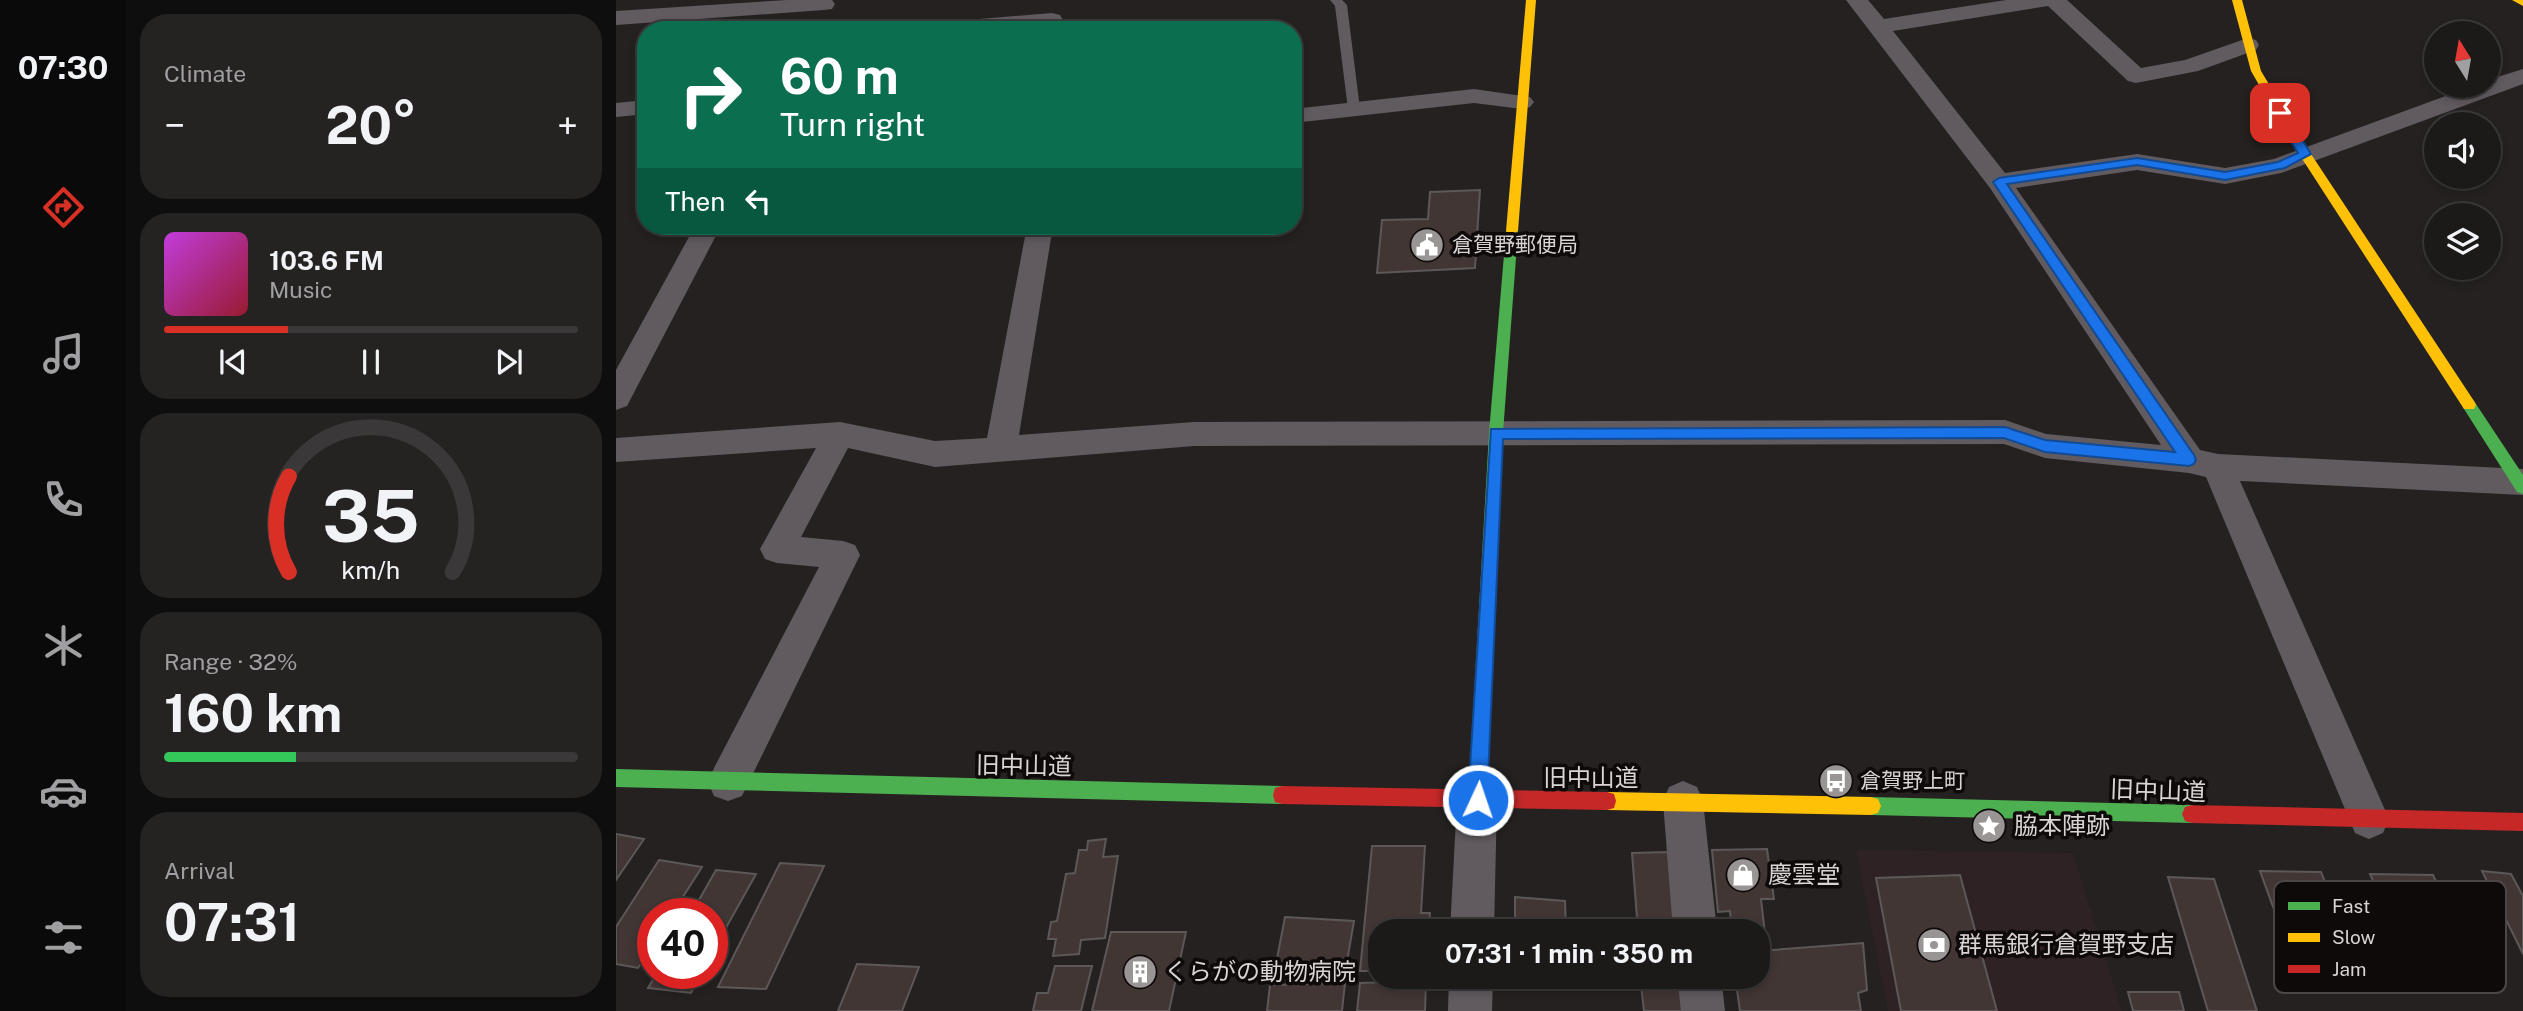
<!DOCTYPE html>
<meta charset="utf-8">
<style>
body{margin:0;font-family:"Public Sans","Noto Sans JP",sans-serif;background:#252222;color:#f1f3f6;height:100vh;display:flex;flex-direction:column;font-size:26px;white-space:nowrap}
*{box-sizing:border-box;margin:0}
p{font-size:23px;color:#a0a0a2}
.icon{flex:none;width:38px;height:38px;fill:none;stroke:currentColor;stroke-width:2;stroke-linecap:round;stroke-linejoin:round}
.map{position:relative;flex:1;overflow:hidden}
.side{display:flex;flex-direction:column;gap:14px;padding:14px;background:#0f0e0e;width:490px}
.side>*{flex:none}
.top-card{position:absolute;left:21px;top:21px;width:665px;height:214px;border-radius:28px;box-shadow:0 4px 10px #0003,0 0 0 2px #3a3838;background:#0b6e4f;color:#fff;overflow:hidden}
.needle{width:46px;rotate:349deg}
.buttons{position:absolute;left:1808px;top:21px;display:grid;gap:14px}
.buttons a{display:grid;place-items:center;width:77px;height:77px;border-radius:50%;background:#1c1919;box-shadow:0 4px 10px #0003,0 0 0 2px #3a3838;font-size:35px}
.speed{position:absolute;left:21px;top:898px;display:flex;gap:14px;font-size:35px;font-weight:700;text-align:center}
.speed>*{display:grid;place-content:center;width:91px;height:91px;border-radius:50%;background:#1c1919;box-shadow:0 4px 10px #0003,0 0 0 2px #3a3838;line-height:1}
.speed .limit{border:10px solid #d22;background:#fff;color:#111}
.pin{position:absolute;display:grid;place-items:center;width:60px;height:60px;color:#fff;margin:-30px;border-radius:14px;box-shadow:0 4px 10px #0006}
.me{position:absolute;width:77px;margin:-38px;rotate:3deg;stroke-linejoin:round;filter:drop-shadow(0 0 5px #0008)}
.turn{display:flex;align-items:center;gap:24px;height:147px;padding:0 28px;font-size:32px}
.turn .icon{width:91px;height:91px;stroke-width:2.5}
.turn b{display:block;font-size:49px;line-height:60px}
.then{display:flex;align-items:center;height:66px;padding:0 28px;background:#0003;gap:14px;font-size:26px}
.big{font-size:52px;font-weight:700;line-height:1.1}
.side .widget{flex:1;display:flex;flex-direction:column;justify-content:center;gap:10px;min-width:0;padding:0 24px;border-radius:28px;background:#252222}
.side .dial{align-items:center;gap:0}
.dial svg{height:182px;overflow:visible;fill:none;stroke:#3a3838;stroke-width:7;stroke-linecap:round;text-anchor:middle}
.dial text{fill:#f1f3f6;stroke:none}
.song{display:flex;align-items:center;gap:21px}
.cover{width:84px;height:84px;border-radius:10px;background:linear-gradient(135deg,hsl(290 70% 55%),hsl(350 70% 35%))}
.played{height:7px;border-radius:4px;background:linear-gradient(90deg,#d93025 30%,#3a3838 30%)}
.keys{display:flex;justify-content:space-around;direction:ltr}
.heat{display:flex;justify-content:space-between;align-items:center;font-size:38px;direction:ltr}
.charge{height:10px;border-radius:5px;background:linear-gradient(90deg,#34c759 32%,#3a3838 0)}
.trip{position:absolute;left:752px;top:919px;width:402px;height:70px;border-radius:28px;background:#1c1919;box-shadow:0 4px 10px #0003,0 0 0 2px #3a3838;font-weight:700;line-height:70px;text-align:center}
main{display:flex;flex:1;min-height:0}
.menu{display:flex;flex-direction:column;width:126px;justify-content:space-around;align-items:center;background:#0b0a0a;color:#a0a0a2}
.menu .icon{width:49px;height:49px}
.menu .active{color:#d93025}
.menu b{font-size:32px;color:#f1f3f6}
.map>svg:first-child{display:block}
</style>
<main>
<nav class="menu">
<b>07:30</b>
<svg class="icon active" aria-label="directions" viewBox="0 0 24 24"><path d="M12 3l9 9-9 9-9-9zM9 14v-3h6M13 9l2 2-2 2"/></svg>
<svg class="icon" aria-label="music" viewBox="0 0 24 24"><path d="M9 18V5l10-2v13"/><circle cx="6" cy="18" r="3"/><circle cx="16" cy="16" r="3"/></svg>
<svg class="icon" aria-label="phone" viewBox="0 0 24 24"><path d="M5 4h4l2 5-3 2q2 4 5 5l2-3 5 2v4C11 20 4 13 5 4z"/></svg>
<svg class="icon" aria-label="climate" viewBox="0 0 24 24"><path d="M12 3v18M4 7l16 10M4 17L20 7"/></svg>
<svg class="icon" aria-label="car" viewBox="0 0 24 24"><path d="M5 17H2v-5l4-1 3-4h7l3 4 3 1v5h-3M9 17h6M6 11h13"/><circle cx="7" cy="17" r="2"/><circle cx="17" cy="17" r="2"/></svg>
<svg class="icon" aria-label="filters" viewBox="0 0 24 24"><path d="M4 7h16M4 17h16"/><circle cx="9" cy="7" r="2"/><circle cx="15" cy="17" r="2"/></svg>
</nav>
<section class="side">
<div class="widget"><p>Climate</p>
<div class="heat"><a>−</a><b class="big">20°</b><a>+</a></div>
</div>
<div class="widget">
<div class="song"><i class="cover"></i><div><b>103.6 FM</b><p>Music</p></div></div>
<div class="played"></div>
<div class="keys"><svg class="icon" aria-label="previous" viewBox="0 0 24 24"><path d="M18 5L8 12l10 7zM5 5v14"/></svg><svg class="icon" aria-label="pause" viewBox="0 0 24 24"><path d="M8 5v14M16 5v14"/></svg><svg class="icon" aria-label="next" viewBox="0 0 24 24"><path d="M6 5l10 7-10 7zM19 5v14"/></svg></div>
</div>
<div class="widget dial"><svg viewBox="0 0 100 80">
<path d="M14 69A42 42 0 1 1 86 69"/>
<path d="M14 69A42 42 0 0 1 14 27" stroke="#d93025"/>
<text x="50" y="56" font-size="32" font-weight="700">35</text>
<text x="50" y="72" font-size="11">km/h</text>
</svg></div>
<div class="widget"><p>Range · 32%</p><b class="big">160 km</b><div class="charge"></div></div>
<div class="widget"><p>Arrival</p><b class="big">07:31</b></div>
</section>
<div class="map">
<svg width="1907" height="1011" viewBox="0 0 1907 1011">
<rect width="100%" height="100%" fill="#252121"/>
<!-- built -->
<path fill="#2f2224" d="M1240,850L1457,853L1506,1011H1272Z"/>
<!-- building -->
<path fill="#423634" stroke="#5b5857" stroke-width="2" d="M864,190L859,268L761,273L766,220L812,219L814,192Z
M0,834L28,839L0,880Z
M490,839L487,857L502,856L489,938L465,940L463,954L437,956L440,939H432L435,922L441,921L450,874L459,873L463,850H471L472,841Z
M756,846H809L805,913H814L813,931H765V971H744Z
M1151,849L1158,899H1145L1149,934L1143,935V931H1116L1114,911L1102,912L1096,850Z
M1052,852L1059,931H1022L1016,853Z
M43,860L86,867L56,914H37V945L22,968L0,964V927Z
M164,863L208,866L150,989L102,987Z
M100,870L140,874L96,953V914H75Z
M1644,871L1705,872L1746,977H1728L1721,960L1676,959Z
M1866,871L1895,874L1907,896V954Z
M1754,874L1817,875L1863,973L1796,972Z
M1344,875L1381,1011H1285L1260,878Z
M1552,877L1598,879L1641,1011H1592Z
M899,897L949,901L950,931H899Z
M669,917L738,921L729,973L659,969Z
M495,932H570L553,1011H476Z
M1247,943L1251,990L1242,993L1245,1011H1124L1119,976H1143V951Z
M241,964L303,967L286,1011H222Z
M439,966H476L465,1011H417L421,993H432Z
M41,973H85L75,993L32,988Z
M898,976H952V982L898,983Z
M1024,976H1063L1069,1011H1028Z
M810,981L809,1011H741L744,983Z
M729,983L726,1011H651L654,985Z
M1512,992H1563L1568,1011H1517Z"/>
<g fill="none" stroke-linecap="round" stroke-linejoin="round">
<!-- lane -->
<path fill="#615b5f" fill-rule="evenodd" d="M714,0H726L731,5L744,109L738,113L732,109L719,6Z"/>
<!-- street -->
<path fill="#615b5f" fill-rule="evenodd" d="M171,0H216L219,4L216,9L208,10L0,25V11Z
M1230,0H1252L1268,19L1390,0H1451L1525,68L1569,60L1632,38L1640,40L1643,45L1640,50L1582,71L1520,83L1512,81L1432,6L1277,31L1389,173L1521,154L1609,168L1658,159L1857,86H1872V80L1907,69V84L1665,173L1609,184L1521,170L1400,188L1584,450L1602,454L1907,469V495L1624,481L1773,819L1767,833L1753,839L1739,833L1590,477L1573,473L1429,458L1388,444L578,446L319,467L232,448L185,537L227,541L239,545L244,555L126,796L112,801L98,796L92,782L98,768L203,567L161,563L149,559L144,549L200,448L0,462V438L224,422L319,441L371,438L411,226H437L403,435L578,422L1389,420L1430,434L1545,445L1374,188Z
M436,13L444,15L447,20L444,25L398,30H304L307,25L315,23Z
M858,89L914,97L918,102L914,107L906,109L858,103L677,123V109Z
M30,100V114L0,117V103Z
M79,226H105L11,406L0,410V370Z
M861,780L875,786L881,800L878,931H834L841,800L847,786Z
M1067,781L1081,787L1087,801L1101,931H1057L1047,801L1053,787Z
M833,976H877L876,1011H832Z
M1061,976H1105L1109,1011H1065Z"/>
<!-- fast -->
<path fill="#4caf50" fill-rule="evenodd" d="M896,227L902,231L887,433L870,800L868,807L861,809L854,807L852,800L873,433L890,231Z
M1853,399L1858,401L1907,475V494L1901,492L1848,409L1846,405L1848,401Z
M0,769L666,786L673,788L675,795L673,802L666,804L0,787Z
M1255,797L1576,805L1583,807L1586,814L1583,821L1576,823L1255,815L1248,813L1245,806L1248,799Z"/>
<!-- slow -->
<path fill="#ffc107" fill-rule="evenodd" d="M910,0H920L902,231L896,235L890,231Z
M1616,0H1626L1645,71L1695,154L1858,401L1860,405L1858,409H1848L1683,154L1635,71Z
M1896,0H1907V6Z
M991,792L1255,797L1262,799L1265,806L1262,813L1255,815L991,810L984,808L982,801L984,794Z"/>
<!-- jam -->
<path fill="#c62828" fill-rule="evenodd" d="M666,786L991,792L998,794L1000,801L998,808L991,810L666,804L659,802L657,795L659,788Z
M1576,805L1907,813V831L1576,823L1569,821L1566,814L1569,807Z"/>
</g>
<!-- route -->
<path fill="#1a73e8" stroke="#114b97" stroke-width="2" d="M1664,109L1670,113L1695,154L1669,168L1609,180L1521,165L1391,184L1578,455L1580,460L1578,464L1573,466L1429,452L1388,438L887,439L871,800L868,807L862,810L855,807L852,800L875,429L1389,427L1429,440L1559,452L1377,182L1383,178L1521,158L1609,172L1662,162L1682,153L1658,113Z"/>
<!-- icons -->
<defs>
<g id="civic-disc" transform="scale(1.75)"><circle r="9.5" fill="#9a9595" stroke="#0e0a0a"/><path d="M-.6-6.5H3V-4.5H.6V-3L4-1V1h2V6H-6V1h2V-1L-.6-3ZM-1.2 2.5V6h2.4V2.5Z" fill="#fff"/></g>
<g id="bus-disc" transform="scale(1.75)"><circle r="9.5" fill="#9a9595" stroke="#0e0a0a"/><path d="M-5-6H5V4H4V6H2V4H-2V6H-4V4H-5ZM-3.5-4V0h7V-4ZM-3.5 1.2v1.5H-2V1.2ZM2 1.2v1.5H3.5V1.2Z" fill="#fff"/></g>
<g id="sight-disc" transform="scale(1.75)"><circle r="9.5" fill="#9a9595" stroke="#0e0a0a"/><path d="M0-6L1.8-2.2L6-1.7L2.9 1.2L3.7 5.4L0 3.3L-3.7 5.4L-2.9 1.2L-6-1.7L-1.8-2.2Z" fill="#fff"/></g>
<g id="shop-disc" transform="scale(1.75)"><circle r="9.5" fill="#9a9595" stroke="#0e0a0a"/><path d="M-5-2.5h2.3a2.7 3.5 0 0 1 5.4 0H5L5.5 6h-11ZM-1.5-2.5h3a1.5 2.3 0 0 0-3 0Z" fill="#fff"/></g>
<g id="bank-disc" transform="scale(1.75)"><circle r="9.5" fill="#9a9595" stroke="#0e0a0a"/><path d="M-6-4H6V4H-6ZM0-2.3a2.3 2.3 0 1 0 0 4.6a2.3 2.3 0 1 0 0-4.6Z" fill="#fff"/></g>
<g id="building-disc" transform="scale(1.75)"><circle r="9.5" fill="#9a9595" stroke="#0e0a0a"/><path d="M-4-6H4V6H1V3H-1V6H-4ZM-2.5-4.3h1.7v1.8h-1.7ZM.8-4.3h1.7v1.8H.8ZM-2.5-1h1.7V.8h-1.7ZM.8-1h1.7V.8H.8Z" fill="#fff"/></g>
</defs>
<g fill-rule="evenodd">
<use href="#civic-disc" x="811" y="245"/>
<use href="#bus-disc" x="1220" y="781"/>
<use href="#sight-disc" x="1373" y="826"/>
<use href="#shop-disc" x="1127" y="875"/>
<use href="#bank-disc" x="1318" y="945"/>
<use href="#building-disc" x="524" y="972"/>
</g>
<g text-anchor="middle" stroke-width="7" stroke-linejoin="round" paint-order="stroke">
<!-- poi labels -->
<g font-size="21" fill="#d9d3d4" stroke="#0e0a0a" text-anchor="start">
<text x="836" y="252">倉賀野郵便局</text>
<text x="1244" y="788">倉賀野上町</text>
</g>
<!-- near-street labels -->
<g font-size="24" fill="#d9d3d4" stroke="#0e0a0a">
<text transform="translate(408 766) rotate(1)" y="8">旧中山道</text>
<text x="975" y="786">旧中山道</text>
<text transform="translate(1542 791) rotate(2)" y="8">旧中山道</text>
</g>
<!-- near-poi labels -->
<g font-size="24" fill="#d9d3d4" stroke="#0e0a0a" text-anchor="start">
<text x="1398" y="834">脇本陣跡</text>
<text x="1152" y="883">慶雲堂</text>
<text x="1342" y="953">群馬銀行倉賀野支店</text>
<text x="548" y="980">くらがの動物病院</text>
</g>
</g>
<!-- legend -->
<rect x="1658" y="881" width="232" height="112" rx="10" fill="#0e0a0a" stroke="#4b4647" stroke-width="2"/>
<rect x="1672" y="902" width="32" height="8" fill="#4caf50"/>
<rect x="1672" y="933" width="32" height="9" fill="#ffc107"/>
<rect x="1672" y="965" width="32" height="8" fill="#c62828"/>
<g font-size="19" fill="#d9d3d4">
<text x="1716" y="913">Fast</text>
<text x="1716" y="944">Slow</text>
<text x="1716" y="976">Jam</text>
</g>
</svg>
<div class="buttons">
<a><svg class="needle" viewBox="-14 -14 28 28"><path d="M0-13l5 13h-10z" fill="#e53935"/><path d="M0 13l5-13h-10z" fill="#a0a0a2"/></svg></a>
<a><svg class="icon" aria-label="sound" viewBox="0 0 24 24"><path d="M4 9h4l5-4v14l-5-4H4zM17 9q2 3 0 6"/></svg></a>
<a><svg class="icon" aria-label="layers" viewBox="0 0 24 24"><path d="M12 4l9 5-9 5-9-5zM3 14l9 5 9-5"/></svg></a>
</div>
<div class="speed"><div class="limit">40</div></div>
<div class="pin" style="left:1664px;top:113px;background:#d93025"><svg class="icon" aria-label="arrive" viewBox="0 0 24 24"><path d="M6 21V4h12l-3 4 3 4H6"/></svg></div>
<svg class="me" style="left:862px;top:800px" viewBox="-20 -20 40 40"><circle r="17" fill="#1a73e8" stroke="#fff" stroke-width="3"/><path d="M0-11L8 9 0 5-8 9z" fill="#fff"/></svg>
<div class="trip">07:31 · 1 min · 350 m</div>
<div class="top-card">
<div class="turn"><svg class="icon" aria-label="right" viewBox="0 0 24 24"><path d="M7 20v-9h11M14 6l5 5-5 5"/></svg><div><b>60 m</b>Turn right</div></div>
<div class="then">Then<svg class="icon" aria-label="left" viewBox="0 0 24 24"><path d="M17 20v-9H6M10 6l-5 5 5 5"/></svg></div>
</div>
</div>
</main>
